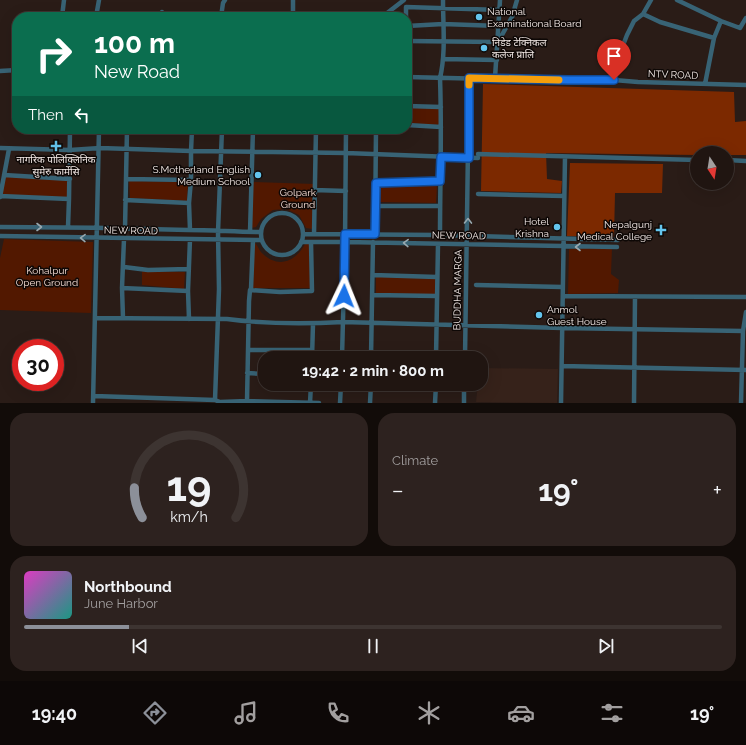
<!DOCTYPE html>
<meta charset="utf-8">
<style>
body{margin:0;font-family:Raleway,"Noto Sans Devanagari",sans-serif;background:#2d221f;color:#f1f3f6;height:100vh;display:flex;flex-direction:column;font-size:15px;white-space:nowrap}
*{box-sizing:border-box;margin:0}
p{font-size:13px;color:#a29f9f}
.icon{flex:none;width:22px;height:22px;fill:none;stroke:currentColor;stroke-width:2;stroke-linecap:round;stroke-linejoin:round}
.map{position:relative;height:403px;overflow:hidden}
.panel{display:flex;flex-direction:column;gap:10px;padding:10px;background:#120c09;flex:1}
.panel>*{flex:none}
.banner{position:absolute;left:12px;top:12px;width:400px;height:122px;border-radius:16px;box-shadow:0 4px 16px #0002,0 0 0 1px #3d3431;background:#0b6e4f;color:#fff;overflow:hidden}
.needle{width:26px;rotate:168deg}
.tools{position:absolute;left:690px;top:146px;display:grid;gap:8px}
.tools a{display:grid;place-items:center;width:44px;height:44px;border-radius:50%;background:#201511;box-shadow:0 4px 16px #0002,0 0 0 1px #3d3431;font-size:20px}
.speed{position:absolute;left:12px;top:339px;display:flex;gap:8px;font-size:20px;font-weight:700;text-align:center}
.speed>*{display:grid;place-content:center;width:52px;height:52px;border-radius:50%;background:#201511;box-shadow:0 4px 16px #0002,0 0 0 1px #3d3431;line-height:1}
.speed .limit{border:6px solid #d22;background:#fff;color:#111}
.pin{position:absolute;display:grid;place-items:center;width:34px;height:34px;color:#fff;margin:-41px -17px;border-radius:50% 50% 50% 0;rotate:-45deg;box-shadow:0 0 4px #0007}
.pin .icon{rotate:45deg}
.me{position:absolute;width:44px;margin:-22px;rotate:2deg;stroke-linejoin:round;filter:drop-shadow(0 0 3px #0008)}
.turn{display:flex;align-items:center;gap:14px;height:84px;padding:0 16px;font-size:18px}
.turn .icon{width:52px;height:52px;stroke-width:2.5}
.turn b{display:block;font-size:28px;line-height:34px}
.then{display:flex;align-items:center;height:38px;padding:0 16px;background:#0003;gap:8px;font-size:15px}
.big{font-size:30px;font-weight:700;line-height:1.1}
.panel .card{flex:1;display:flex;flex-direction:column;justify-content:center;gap:6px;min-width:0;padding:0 14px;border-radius:16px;background:#2d221f}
.panel .dial{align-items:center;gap:0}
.dial svg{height:104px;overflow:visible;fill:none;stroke:#3d3431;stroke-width:7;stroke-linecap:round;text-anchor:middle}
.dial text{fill:#f1f3f6;stroke:none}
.song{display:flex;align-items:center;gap:12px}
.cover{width:48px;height:48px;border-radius:6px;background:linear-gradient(135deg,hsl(310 70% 55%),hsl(170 70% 35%))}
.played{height:4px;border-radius:2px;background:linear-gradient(90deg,#8c9099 15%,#3d3431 15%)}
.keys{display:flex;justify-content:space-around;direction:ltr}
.heat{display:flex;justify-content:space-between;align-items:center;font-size:22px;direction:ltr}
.panel .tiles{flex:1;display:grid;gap:10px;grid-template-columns:1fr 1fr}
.card:last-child{grid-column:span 2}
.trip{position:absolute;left:258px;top:351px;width:230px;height:40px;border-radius:16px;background:#201511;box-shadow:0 4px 16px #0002,0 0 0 1px #3d3431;font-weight:700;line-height:40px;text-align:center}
.tabs{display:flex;height:64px;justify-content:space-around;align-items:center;background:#0d0807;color:#a29f9f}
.tabs .icon{width:28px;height:28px}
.tabs .current{color:#8c9099}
.tabs b{font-size:18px;color:#f1f3f6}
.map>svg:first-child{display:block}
</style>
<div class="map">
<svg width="746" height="403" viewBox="0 0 746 403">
<rect width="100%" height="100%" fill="#2a1c17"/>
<!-- built -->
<path fill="#36221a" d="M481,368L558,369L557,403L476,402L478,384H481Z"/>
<!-- green -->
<path fill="#521800" d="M407,108H440L439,125L407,123Z
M4,175L70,179L69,199L0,196Z
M129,181L188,182L187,201L130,198Z
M251,182L315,184L313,229L306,228L299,215L286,209L273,210L261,219L256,227L251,228Z
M379,185L437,186L436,203L378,202Z
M4,239L93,242L91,313L0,310V258Z
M254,242C258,245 259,251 263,254C279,269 296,261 305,244H311L312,288H253Z
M585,248H612L611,274L619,280L618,293L568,294L569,249Z
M142,271L185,272L184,289L142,285Z
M376,276L436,278V295L376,294Z"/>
<!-- forest -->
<path fill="#7c2900" d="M483,84L734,92L735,122L746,121V155H727V153H697V155L546,153L547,179L562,181L561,193L481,191Z
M570,163L663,164L662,193H615L614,237L567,236Z"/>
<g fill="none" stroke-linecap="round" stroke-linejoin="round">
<!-- minor -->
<path stroke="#386375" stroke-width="4.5" d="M293,0V17
M677,0L721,21L740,28L746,18
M162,12L163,17
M643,14L660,22L714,38
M62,17L64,0
M96,17L99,0
M221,17L223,3L225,0
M382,17L404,0
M406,17V7L500,10
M407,26L443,24L499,26
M407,41L498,42L512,17L517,0
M443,59L497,60
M0,71L17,70
M407,77L568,81L614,80L638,82L746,85
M495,78L500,0
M614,80L620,53L627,35L634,21L643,14L651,0
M705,84L714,38L721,21
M407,106L441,107
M17,110L15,119H17
M407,125L441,127
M0,148L70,150L100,148L191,151L346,153L478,158
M478,154L697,160
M727,160L746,161
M4,175L70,179
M126,179L191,180
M376,183L440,181
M314,190L346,191
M478,194L564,196
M0,196L69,199
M0,197L9,149
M125,200L189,203
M375,206H440
M261 234a21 21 0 1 1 42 0a21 21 0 1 1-42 0Z
M0,227C63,227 125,228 188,230C213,230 237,232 261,232
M68,227L69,199L70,129
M125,229L127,129
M190,230L189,203L191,180V151L192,129
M250,232L253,129
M303,234L440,235L618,240
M314,234L316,129
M375,234L376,129
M440,235C440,183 442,130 440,78C446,53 443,25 443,0
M0,236L262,240
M301,242H345L617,247
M124,267L148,270L189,269
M373,275L437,277
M476,285L562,287
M122,288L188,291
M250,290L280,292L312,291L311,242
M372,295L437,296
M563,296L746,297
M95,318L227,319C265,324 304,324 343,322L562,328L743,331
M123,318L122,288L124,239
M189,319L188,291L190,239
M248,350H312
M371,353L436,354
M312,358L313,324
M342,358L345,242L346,129
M371,358L373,242
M436,358L438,244
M465,358L469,78
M562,366L746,370
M247,373L265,374
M94,396L215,400L220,402L247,401L319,403
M215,400L219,289L218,232L222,129
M247,401L249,301L250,290L251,289L253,240
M93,403L99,129
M310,403L311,384
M340,403L341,384
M370,403L371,384
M435,403L436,384
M464,403V384
M561,403L565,157
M634,403L635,297
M741,403L743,331L746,312"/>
</g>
<!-- one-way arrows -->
<defs><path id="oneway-chevron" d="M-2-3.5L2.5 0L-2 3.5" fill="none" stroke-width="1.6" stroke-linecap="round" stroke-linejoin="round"/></defs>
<g stroke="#97a8af">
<use href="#oneway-chevron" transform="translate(468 221) rotate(-89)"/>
<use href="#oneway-chevron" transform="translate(39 227)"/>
<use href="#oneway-chevron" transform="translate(83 238) rotate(-179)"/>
<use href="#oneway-chevron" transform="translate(406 243) rotate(-178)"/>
<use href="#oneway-chevron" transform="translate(578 247) rotate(-180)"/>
</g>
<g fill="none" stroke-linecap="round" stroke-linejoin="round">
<!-- route casing -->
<g stroke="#114b97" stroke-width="10">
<path id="route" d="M344,296L345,234H375L376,183L440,181L441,157L469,158V78L568,80H614"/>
</g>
<!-- route -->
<use href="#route" stroke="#1a73e8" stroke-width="7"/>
<!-- slow -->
<path stroke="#f59e0b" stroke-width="7" d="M469,85V78L559,80"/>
</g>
<!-- markers -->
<g fill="#64c5ee" stroke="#0e0806" stroke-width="1.5">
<circle cx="479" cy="17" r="4"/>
<circle cx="484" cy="48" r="4"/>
<path d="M54 140h4v4h4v4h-4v4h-4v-4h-4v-4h4z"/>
<circle cx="258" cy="175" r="4"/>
<circle cx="557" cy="227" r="4"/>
<path d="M659 224h4v4h4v4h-4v4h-4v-4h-4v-4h4z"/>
<circle cx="539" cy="315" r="4"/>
</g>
<g text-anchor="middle" stroke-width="3" stroke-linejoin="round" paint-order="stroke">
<!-- poi labels -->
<g font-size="10" fill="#f6ece9" stroke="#0e0806" text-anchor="start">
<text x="487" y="15">National<tspan x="487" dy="12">Examinational Board</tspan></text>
<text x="492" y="46">निडेड टेक्निकल<tspan x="492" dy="12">कलेज प्रालि</tspan></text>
<text x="56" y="163" text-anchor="middle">नागरिक पोलिक्लिनिक<tspan x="56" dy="12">सुमेरु फार्मेसि</tspan></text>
<text x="250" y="173" text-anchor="end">S.Motherland English<tspan x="250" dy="12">Medium School</tspan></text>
<text x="549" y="225" text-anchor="end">Hotel<tspan x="549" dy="12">Krishna</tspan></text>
<text x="652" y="228" text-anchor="end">Nepalgunj<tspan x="652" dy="12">Medical College</tspan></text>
<text x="547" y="313">Anmol<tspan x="547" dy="12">Guest House</tspan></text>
</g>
<!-- street labels -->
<g font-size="10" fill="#f6ece9" stroke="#0e0806">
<text transform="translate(673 74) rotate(2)" y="4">NTV ROAD</text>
<text transform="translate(131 230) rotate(1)" y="4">NEW ROAD</text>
<text transform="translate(459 235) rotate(1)" y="4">NEW ROAD</text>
<text transform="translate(457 290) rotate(-89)" y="4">BUDDHA MARGA</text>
</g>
<!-- park labels -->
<g font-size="10" fill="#f6dcd3" stroke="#0e0806">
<text x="298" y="196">Golpark<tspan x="298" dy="12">Ground</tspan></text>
<text x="47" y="274">Kohalpur<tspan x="47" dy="12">Open Ground</tspan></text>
</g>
</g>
</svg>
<div class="tools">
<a><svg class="needle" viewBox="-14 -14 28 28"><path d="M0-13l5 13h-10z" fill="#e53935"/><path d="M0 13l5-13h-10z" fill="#a29f9f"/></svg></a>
</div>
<div class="speed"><div class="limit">30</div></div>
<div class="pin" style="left:614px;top:80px;background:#d93025"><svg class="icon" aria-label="arrive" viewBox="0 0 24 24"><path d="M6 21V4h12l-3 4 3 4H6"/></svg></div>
<svg class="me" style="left:344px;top:296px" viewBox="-20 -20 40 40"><path d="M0-17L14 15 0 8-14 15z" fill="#1a73e8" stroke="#fff" stroke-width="4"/></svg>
<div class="trip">19:42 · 2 min · 800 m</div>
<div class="banner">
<div class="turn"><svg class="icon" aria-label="right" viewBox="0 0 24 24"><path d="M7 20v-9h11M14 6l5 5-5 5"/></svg><div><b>100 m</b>New Road</div></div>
<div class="then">Then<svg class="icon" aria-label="left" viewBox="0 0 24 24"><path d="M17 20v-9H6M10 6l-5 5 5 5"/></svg></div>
</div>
</div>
<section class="panel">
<div class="tiles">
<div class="card dial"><svg viewBox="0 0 100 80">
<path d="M14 69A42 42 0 1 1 86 69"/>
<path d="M14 69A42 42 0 0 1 8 46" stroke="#8c9099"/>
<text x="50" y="56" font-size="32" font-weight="700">19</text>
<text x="50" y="72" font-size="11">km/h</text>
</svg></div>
<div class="card"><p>Climate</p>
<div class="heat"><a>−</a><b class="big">19°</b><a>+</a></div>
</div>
<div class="card">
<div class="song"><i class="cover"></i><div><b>Northbound</b><p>June Harbor</p></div></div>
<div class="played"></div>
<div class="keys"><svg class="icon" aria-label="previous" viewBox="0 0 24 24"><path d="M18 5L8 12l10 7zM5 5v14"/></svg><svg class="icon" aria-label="pause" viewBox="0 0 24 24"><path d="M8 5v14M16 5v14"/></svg><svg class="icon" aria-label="next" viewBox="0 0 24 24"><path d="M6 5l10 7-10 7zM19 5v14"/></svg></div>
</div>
</div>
</section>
<nav class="tabs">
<b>19:40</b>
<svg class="icon current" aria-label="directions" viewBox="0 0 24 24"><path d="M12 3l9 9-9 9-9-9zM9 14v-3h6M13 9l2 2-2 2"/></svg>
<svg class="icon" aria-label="music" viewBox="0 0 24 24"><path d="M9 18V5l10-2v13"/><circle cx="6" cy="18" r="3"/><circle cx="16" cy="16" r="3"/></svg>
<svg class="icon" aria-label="phone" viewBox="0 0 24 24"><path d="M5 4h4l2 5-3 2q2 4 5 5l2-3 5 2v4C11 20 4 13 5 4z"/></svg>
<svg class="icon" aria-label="climate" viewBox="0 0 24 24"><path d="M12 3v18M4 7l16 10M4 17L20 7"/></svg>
<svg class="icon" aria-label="car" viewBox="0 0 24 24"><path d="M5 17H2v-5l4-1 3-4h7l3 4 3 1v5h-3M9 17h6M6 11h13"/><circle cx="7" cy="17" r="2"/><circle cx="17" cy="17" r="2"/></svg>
<svg class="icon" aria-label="filters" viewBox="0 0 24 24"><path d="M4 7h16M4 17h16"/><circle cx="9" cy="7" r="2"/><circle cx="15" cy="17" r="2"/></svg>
<b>19°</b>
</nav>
